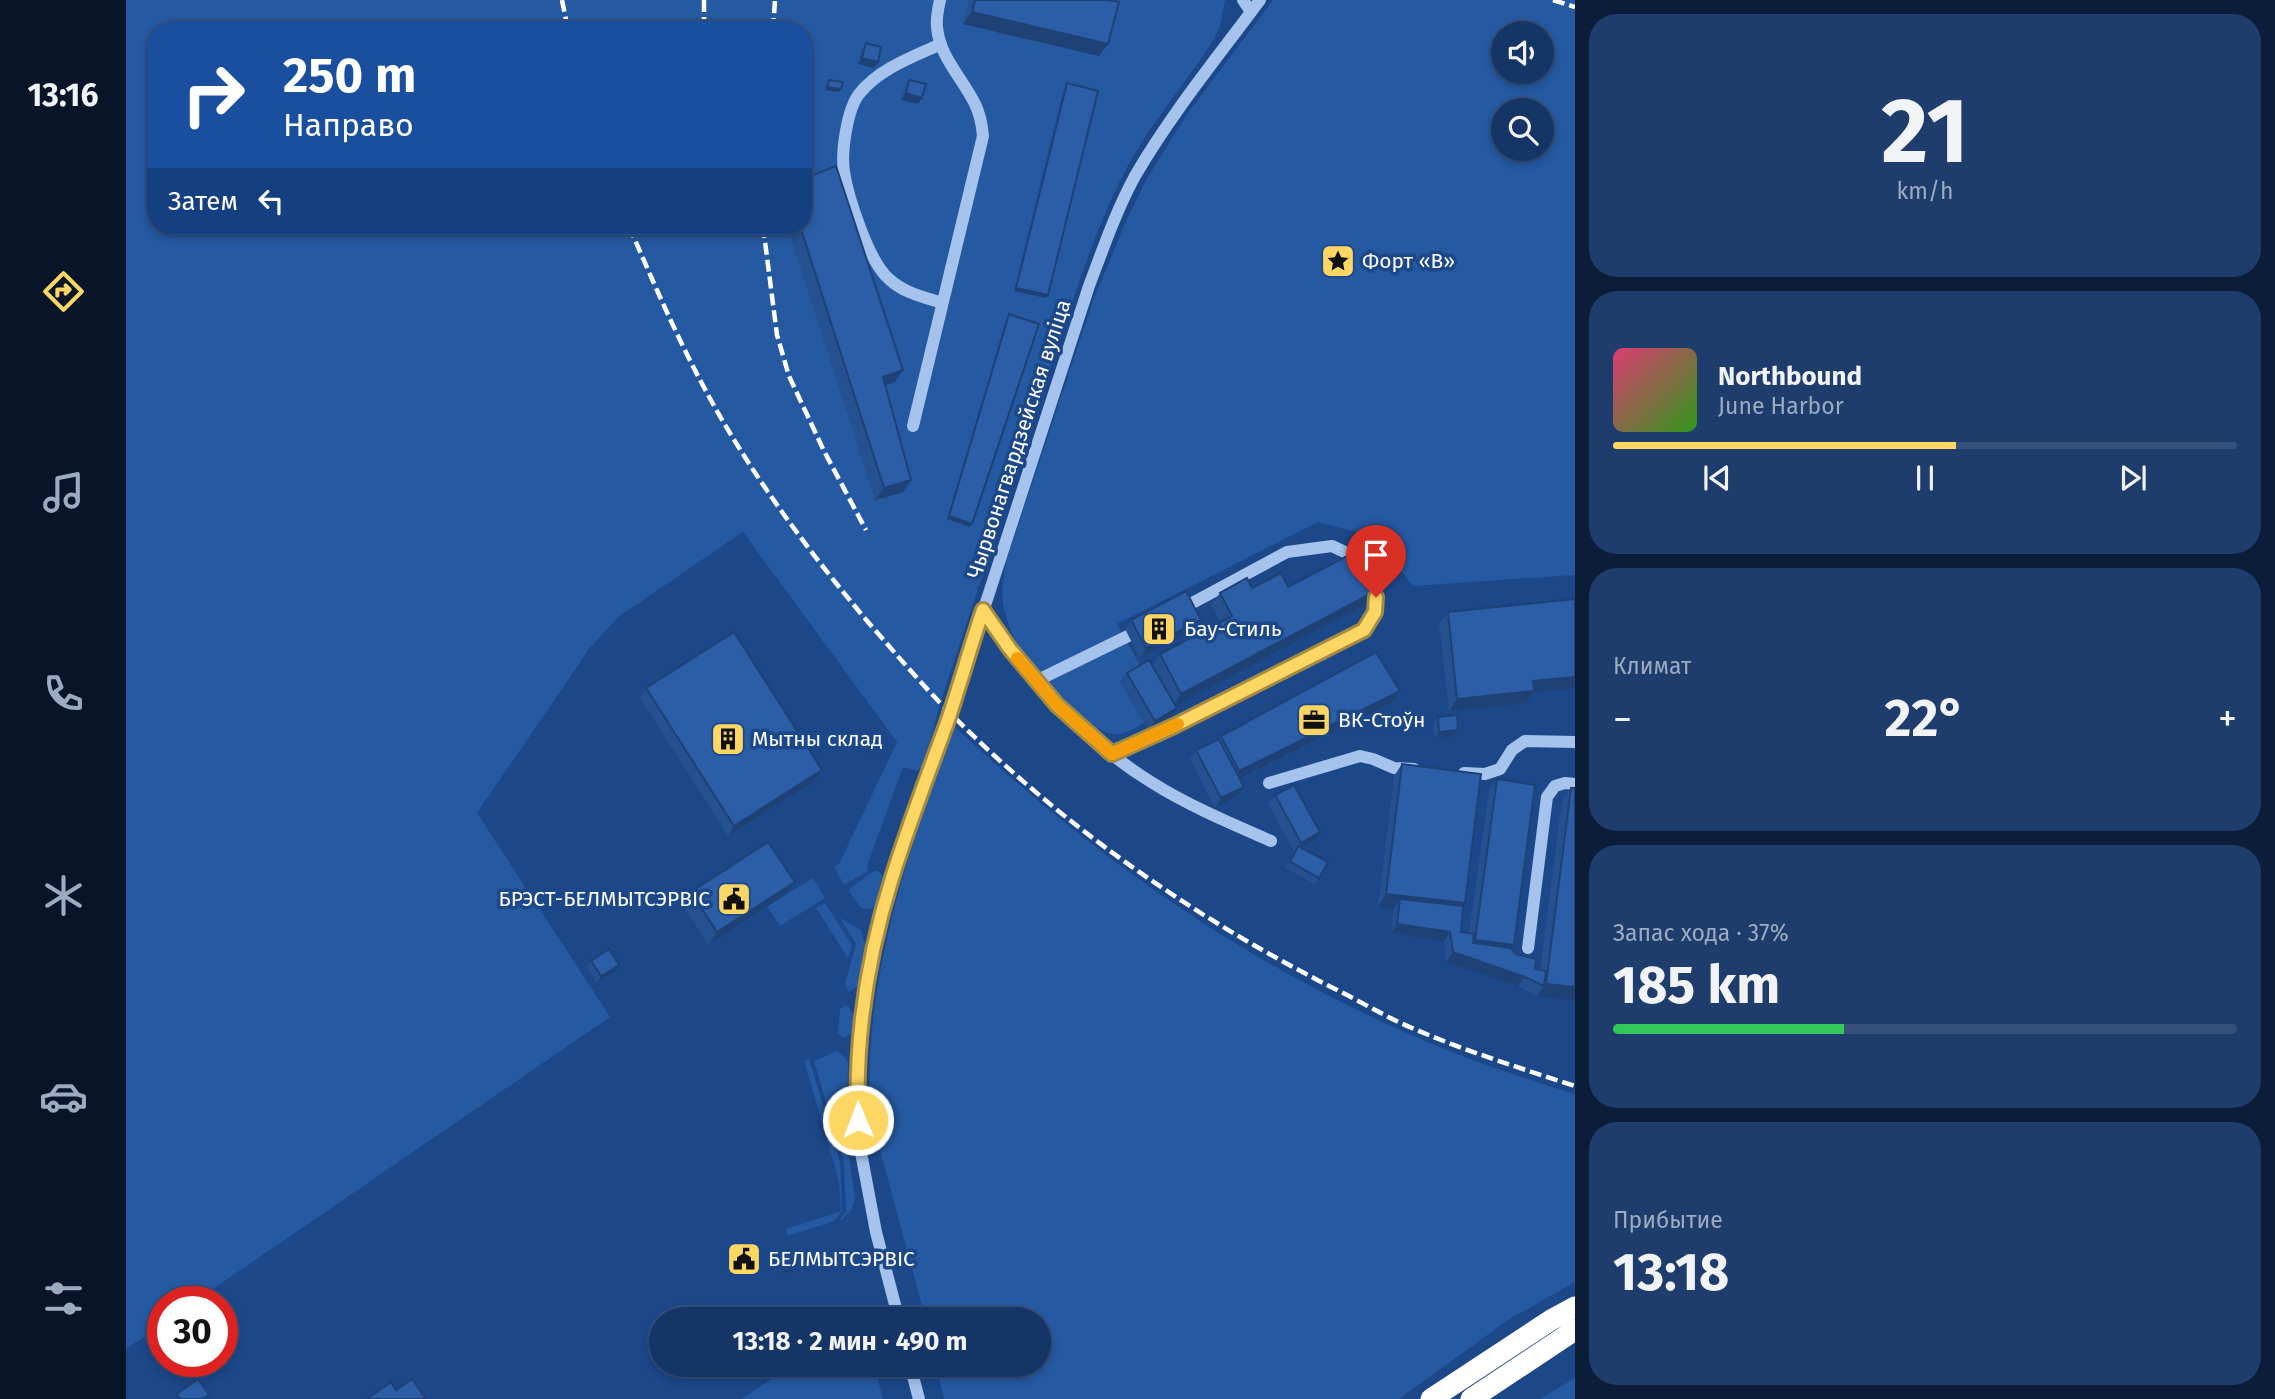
<!DOCTYPE html>
<html lang="ru">
<meta charset="utf-8">
<style>
body{margin:0;font-family:"Fira Sans",sans-serif;background:#1e3d6d;color:#f1f3f6;height:100vh;display:flex;flex-direction:column;font-size:26px;white-space:nowrap}
*{box-sizing:border-box;margin:0}
p{font-size:23px;color:#9dabc0}
.icon{flex:none;width:38px;height:38px;fill:none;stroke:currentColor;stroke-width:2;stroke-linecap:round;stroke-linejoin:round}
.map{position:relative;flex:1;overflow:hidden}
.details{display:flex;flex-direction:column;gap:14px;padding:14px;background:#0c1d39;width:700px}
.details>*{flex:none}
.banner{position:absolute;left:21px;top:21px;width:665px;height:214px;border-radius:28px;box-shadow:0 4px 10px #0003,0 0 0 2px #34507b;background:#1a4fa0;color:#fff;overflow:hidden}
.tools{position:absolute;left:1365px;top:21px;display:grid;gap:14px}
.tools a{display:grid;place-items:center;width:63px;height:63px;border-radius:50%;background:#153567;box-shadow:0 4px 10px #0003,0 0 0 2px #34507b;font-size:35px}
.speed{position:absolute;left:21px;top:1286px;display:flex;gap:14px;font-size:35px;font-weight:700;text-align:center}
.speed>*{display:grid;place-content:center;width:91px;height:91px;border-radius:50%;background:#153567;box-shadow:0 4px 10px #0003,0 0 0 2px #34507b;line-height:1}
.speed .limit{border:10px solid #d22;background:#fff;color:#111}
.pin{position:absolute;display:grid;place-items:center;width:60px;height:60px;color:#fff;margin:-72px -30px;border-radius:50% 50% 50% 0;rotate:-45deg;box-shadow:0 0 7px #0007}
.pin .icon{rotate:45deg}
.me{position:absolute;width:77px;margin:-38px;rotate:359deg;stroke-linejoin:round;filter:drop-shadow(0 0 5px #0008)}
.turn{display:flex;align-items:center;gap:24px;height:147px;padding:0 21px;font-size:32px}
.turn .icon{width:91px;height:91px;stroke-width:2.5}
.turn b{display:block;font-size:49px;line-height:60px}
.then{display:flex;align-items:center;height:66px;padding:0 21px;background:#0003;gap:14px;font-size:26px}
.big{font-size:52px;font-weight:700;line-height:1.1}
.details .widget{flex:1;display:flex;flex-direction:column;justify-content:center;gap:10px;min-width:0;padding:0 24px;border-radius:28px;background:#1e3d6d}
.details .dial{align-items:center;gap:0}
.dial b{font-size:91px;line-height:1}
.song{display:flex;align-items:center;gap:21px}
.cover{width:84px;height:84px;border-radius:10px;background:linear-gradient(135deg,hsl(340 70% 55%),hsl(110 70% 35%))}
.played{height:7px;border-radius:4px;background:linear-gradient(90deg,#fdd663 55%,#34507b 55%)}
.keys{display:flex;justify-content:space-around;direction:ltr}
.heat{display:flex;justify-content:space-between;align-items:center;font-size:38px;direction:ltr}
.charge{height:10px;border-radius:5px;background:linear-gradient(90deg,#34c759 37%,#34507b 0)}
.trip{position:absolute;left:523px;top:1307px;width:402px;height:70px;border-radius:35px;background:#153567;box-shadow:0 4px 10px #0003,0 0 0 2px #34507b;font-weight:700;line-height:70px;text-align:center}
main{display:flex;flex:1;min-height:0}
.dock{display:flex;flex-direction:column;width:126px;justify-content:space-around;align-items:center;background:#081529;color:#9dabc0}
.dock .icon{width:49px;height:49px}
.dock .active{color:#fdd663}
.dock b{font-size:32px;color:#f1f3f6}
.map>svg:first-child{display:block}
</style>
<main>
<nav class="dock">
<b>13:16</b>
<svg class="icon active" aria-label="directions" viewBox="0 0 24 24"><path d="M12 3l9 9-9 9-9-9zM9 14v-3h6M13 9l2 2-2 2"/></svg>
<svg class="icon" aria-label="music" viewBox="0 0 24 24"><path d="M9 18V5l10-2v13"/><circle cx="6" cy="18" r="3"/><circle cx="16" cy="16" r="3"/></svg>
<svg class="icon" aria-label="phone" viewBox="0 0 24 24"><path d="M5 4h4l2 5-3 2q2 4 5 5l2-3 5 2v4C11 20 4 13 5 4z"/></svg>
<svg class="icon" aria-label="climate" viewBox="0 0 24 24"><path d="M12 3v18M4 7l16 10M4 17L20 7"/></svg>
<svg class="icon" aria-label="car" viewBox="0 0 24 24"><path d="M5 17H2v-5l4-1 3-4h7l3 4 3 1v5h-3M9 17h6M6 11h13"/><circle cx="7" cy="17" r="2"/><circle cx="17" cy="17" r="2"/></svg>
<svg class="icon" aria-label="filters" viewBox="0 0 24 24"><path d="M4 7h16M4 17h16"/><circle cx="9" cy="7" r="2"/><circle cx="15" cy="17" r="2"/></svg>
</nav>
<div class="map">
<svg width="1449" height="1399" viewBox="0 0 1449 1399">
<rect width="100%" height="100%" fill="#1c4789"/>
<!-- green -->
<path fill="#2559a2" fill-rule="evenodd" d="M0,0H1099L1094,27L1087,41C1066,73 1042,103 1021,134C991,179 971,231 953,282L813,707L798,765L791,771L777,767L742,863L741,872L718,885L708,867L713,864L771,742L617,532L492,617L464,648L351,813L484,1017L68,1302H37V1324L0,1349ZM30,30H677V226H30Z
M1147,0H1449V575L1287,586L1249,537L1192,522L991,624L1016,669L994,682L1018,723C1009,728 999,735 988,734C963,734 904,666 891,644C885,633 881,621 878,609C874,594 878,576 880,561L968,298L1001,219L1020,180L1061,114ZM1377,33H1416V72H1377ZM1377,110H1416V149H1377Z
M826,724C970,861 1139,978 1324,1051C1365,1068 1407,1081 1449,1094V1282L1382,1320L1273,1399H818L810,1365H914V1320H800L745,1117C742,1088 744,1060 746,1031C756,924 793,825 826,724Z
M748,871H752L758,877L754,901L745,909L735,908L722,890Z
M687,878L699,898L654,926L641,906Z
M699,903L726,945L722,958L690,908Z
M714,918L735,930L740,948L731,987L723,992L719,984L730,944Z
M720,1005C730,1013 727,1021 726,1033L717,1038L712,1033L714,1009Z
M710,1051L716,1054L722,1062L721,1144L729,1198L726,1209L715,1220L714,1219L720,1212L718,1163L688,1061Z
M683,1059L714,1162L716,1211L708,1221L662,1236L660,1229L715,1211L713,1181L678,1060Z
M666,1365H748L757,1399H616Z
M1449,1378V1399H1414Z"/>
<g fill="none" stroke-linecap="round" stroke-linejoin="round">
<!-- minor -->
<path stroke="#a5c3ec" stroke-width="12" d="M1117,0L1125,12
M815,44C786,57 753,69 733,94C721,110 715,152 718,172C722,198 743,262 763,279C778,293 797,297 816,303
M787,426L857,136C856,125 854,114 849,104C837,79 813,56 811,27C810,18 812,9 814,0
M857,610C903,676 955,739 1025,782C1063,806 1104,823 1145,841
M910,681L1002,636
M986,754L1048,726L1238,630L1249,612L1250,597L1223,554L1206,546L1161,552L1057,608
M1338,773L1359,774L1374,769L1386,750L1399,741L1449,742
M1143,783L1234,756L1247,759L1268,768L1288,769
M1402,948L1421,797L1429,786L1439,783L1449,784
M773,1320L750,1232L733,1142V1050L745,963L765,880L824,713L963,286C977,249 990,211 1009,176C1045,114 1091,58 1134,0
M784,1365L793,1399"/>
<!-- highway -->
<path stroke="#fff" stroke-width="21" d="M1305,1399L1425,1320L1449,1307
M1345,1399L1449,1330"/>
<!-- rail -->
<path stroke="#fff" stroke-width="4.5" stroke-dasharray="12 5" stroke-linecap="butt" d="M436,0L442,30
M578,0V30
M1427,0L1449,7
M647,30L649,0
M503,226C531,291 559,356 595,418C637,490 688,558 742,622C770,654 797,686 827,716C940,829 1073,921 1215,992C1239,1004 1262,1018 1286,1028C1339,1051 1394,1068 1449,1086
M637,226L651,335L663,376L698,451L740,530"/>
</g>
<!-- wall -->
<path fill="#255190" d="M843,0H982V44L973,56L837,24Z
M740,43L748,68L732,64L735,50Z
M783,80L792,104L775,100L779,86Z
M941,83L922,295L920,298L888,291L938,86Z
M661,226H677L777,370L769,382L759,386L777,492L749,500Z
M883,314L844,527L821,519L881,317Z
M1162,587L1248,592L1240,604L1049,705L1044,717L1022,730L994,682L1001,673L1026,665L1034,654L1094,622L1085,605L1094,593L1126,588Z
M1322,612L1408,692L1400,703L1323,711L1313,624Z
M1005,620H1075L1068,629L1014,658L999,629Z
M520,688L696,770L690,780L602,836L514,698Z
M1274,691L1265,703L1114,779L1111,796L1089,808L1064,759L1070,750L1093,739L1095,736Z
M1312,717L1328,736L1309,738L1307,723Z
M1276,764L1337,906L1335,932L1343,933L1363,791L1371,779L1385,948L1390,954L1409,969L1414,970L1436,800L1445,788H1449V1001L1411,996L1392,986L1320,962L1318,941L1265,933L1268,908L1252,906L1268,776Z
M1149,795L1194,832L1188,841L1176,848L1193,878L1189,884L1159,868L1168,852L1142,804Z
M669,882L660,894L582,945L556,904L565,892Z
M465,961L489,971L471,983L461,967Z
M654,1260L666,1272L655,1274L652,1263Z"/>
<!-- shaded-wall -->
<path fill="#1e4275" d="M846,12L982,44L973,56L837,24Z
M736,58L752,62L748,68L732,64Z
M701,87L715,89L713,92L699,90Z
M780,93L796,98L792,104L775,100Z
M890,288L922,295L920,298L888,291Z
M777,370L769,382L749,389L757,377Z
M785,480L777,492L749,500L758,488Z
M823,516L846,524L844,527L821,519Z
M1248,592L1240,604L1047,707L1055,694Z
M1075,620L1068,629L1014,658L1020,648Z
M1449,677V688L1408,692L1400,703L1323,711L1331,699L1407,681Z
M1274,691L1265,703L1105,783L1113,771Z
M1051,708L1044,717L1022,730L1029,721Z
M1332,730L1328,736L1309,738L1313,732Z
M696,770L690,780L602,836L608,826Z
M1118,787L1111,796L1089,808L1095,798Z
M1194,832L1188,841L1170,851L1175,843Z
M669,882L660,894L582,945L591,932Z
M1260,894L1339,903L1331,916L1274,899L1268,908L1252,906Z
M1271,924L1324,932L1318,941L1265,933Z
M1349,940L1388,945L1379,957L1341,952Z
M1327,952L1399,977L1392,986L1320,962Z
M493,965L489,971L471,983L475,976Z
M1420,984L1449,987V1001L1411,996Z
M668,1269L666,1272L655,1274L657,1271Z"/>
<!-- building -->
<path fill="#2b5ea7" stroke="#1e4275" stroke-width="2" d="M849,0H982L993,2L982,44L846,12Z
M740,43L755,47L752,62L736,58Z
M703,80L717,82L715,89L701,87Z
M783,80L800,84L796,98L780,93Z
M941,83L972,91L922,295L890,288Z
M710,166L777,370L757,377L785,480L758,488L674,226H677V179Z
M883,314L913,324L846,524L823,516Z
M1227,553L1248,592L1055,694L1034,654L1106,616L1094,593L1121,578L1126,588L1155,573L1162,587Z
M1060,591L1075,620L1020,648L1005,620Z
M1449,599V677L1407,681L1408,691L1331,699L1322,612Z
M608,632L696,770L608,826L520,688Z
M1250,652L1274,691L1113,771L1095,736Z
M1023,660L1051,708L1029,721L1001,673Z
M1331,715L1332,730L1313,732L1312,717Z
M1093,739L1118,787L1095,798L1070,750Z
M1276,764L1355,774L1339,903L1260,894Z
M1371,779L1409,785L1388,945L1349,940Z
M1168,785L1194,832L1175,843L1149,795Z
M1445,788H1449V987L1420,984Z
M642,842L669,882L591,932L565,892Z
M1172,846L1202,862L1193,878L1164,862Z
M1274,899L1337,906L1335,932L1348,934L1347,943L1385,948L1390,954L1410,959L1409,969L1420,971L1418,986L1399,977L1327,952L1324,932L1271,924Z
M483,949L493,965L475,976L465,961Z
M665,1258L668,1269L657,1271L654,1260Z
M72,1379L83,1395L76,1399H54L51,1394Z
M286,1379L300,1399H243L242,1398L265,1382L270,1390Z"/>
<g fill="none" stroke-linecap="round" stroke-linejoin="round">
<!-- route casing -->
<g stroke="#a48b40" stroke-width="18">
<path id="route" d="M732,1120C729,1039 742,955 766,878C783,823 804,770 823,717C835,681 845,645 857,610L884,649L931,705L986,754L1048,726L1238,630L1249,612L1250,597"/>
</g>
<!-- route -->
<use href="#route" stroke="#fdd663" stroke-width="12"/>
<!-- slow -->
<path stroke="#f59e0b" stroke-width="12" d="M891,658L931,705L986,754L1052,724"/>
</g>
<!-- icons -->
<defs>
<g id="sight-square" transform="scale(1.75)"><rect x="-9" y="-9" width="18" height="18" rx="4" fill="#fdd663" stroke="#1c4789"/><path d="M0-6L1.8-2.2L6-1.7L2.9 1.2L3.7 5.4L0 3.3L-3.7 5.4L-2.9 1.2L-6-1.7L-1.8-2.2Z" fill="#111"/></g>
<g id="building-square" transform="scale(1.75)"><rect x="-9" y="-9" width="18" height="18" rx="4" fill="#fdd663" stroke="#1c4789"/><path d="M-4-6H4V6H1V3H-1V6H-4ZM-2.5-4.3h1.7v1.8h-1.7ZM.8-4.3h1.7v1.8H.8ZM-2.5-1h1.7V.8h-1.7ZM.8-1h1.7V.8H.8Z" fill="#111"/></g>
<g id="office-square" transform="scale(1.75)"><rect x="-9" y="-9" width="18" height="18" rx="4" fill="#fdd663" stroke="#1c4789"/><path d="M-6-3h4V-5.5h4V-3h4V5H-6ZM-1-4.5V-3h2v-1.5ZM-6 0V1H6V0Z" fill="#111"/></g>
<g id="civic-square" transform="scale(1.75)"><rect x="-9" y="-9" width="18" height="18" rx="4" fill="#fdd663" stroke="#1c4789"/><path d="M-.6-6.5H3V-4.5H.6V-3L4-1V1h2V6H-6V1h2V-1L-.6-3ZM-1.2 2.5V6h2.4V2.5Z" fill="#111"/></g>
</defs>
<g fill-rule="evenodd">
<use href="#sight-square" x="1212" y="261"/>
<use href="#building-square" x="1033" y="629"/>
<use href="#office-square" x="1188" y="720"/>
<use href="#building-square" x="602" y="739"/>
<use href="#civic-square" x="608" y="899"/>
<use href="#civic-square" x="618" y="1259"/>
</g>
<g text-anchor="middle" stroke-width="7" stroke-linejoin="round" paint-order="stroke">
<!-- poi labels -->
<g font-size="21" fill="#fff" stroke="#1c4789" text-anchor="start">
<text x="1236" y="268">Форт «В»</text>
<text x="1058" y="636">Бау-Стиль</text>
<text x="1212" y="727">ВК-Стоўн</text>
<text x="626" y="746">Мытны склад</text>
<text x="584" y="906" text-anchor="end">БРЭСТ-БЕЛМЫТСЭРВІС</text>
<text x="642" y="1266">БЕЛМЫТСЭРВІС</text>
</g>
<!-- street labels -->
<g font-size="21" fill="#fff" stroke="#1c4789">
<text transform="translate(893 439) rotate(-72)" y="7">Чырвонагвардзейская вуліца</text>
</g>
</g>
</svg>
<div class="tools">
<a><svg class="icon" aria-label="sound" viewBox="0 0 24 24"><path d="M4 9h4l5-4v14l-5-4H4zM17 9q2 3 0 6"/></svg></a>
<a><svg class="icon" aria-label="search" viewBox="0 0 24 24"><circle cx="10" cy="10" r="6"/><path d="M15 15l6 6"/></svg></a>
</div>
<div class="speed"><div class="limit">30</div></div>
<div class="pin" style="left:1250px;top:597px;background:#d93025"><svg class="icon" aria-label="arrive" viewBox="0 0 24 24"><path d="M6 21V4h12l-3 4 3 4H6"/></svg></div>
<svg class="me" style="left:732px;top:1120px" viewBox="-20 -20 40 40"><circle r="17" fill="#fdd663" stroke="#fff" stroke-width="3"/><path d="M0-11L8 9 0 5-8 9z" fill="#fff"/></svg>
<div class="trip">13:18 · 2 мин · 490 m</div>
<div class="banner">
<div class="turn"><svg class="icon" aria-label="right" viewBox="0 0 24 24"><path d="M7 20v-9h11M14 6l5 5-5 5"/></svg><div><b>250 m</b>Направо</div></div>
<div class="then">Затем<svg class="icon" aria-label="left" viewBox="0 0 24 24"><path d="M17 20v-9H6M10 6l-5 5 5 5"/></svg></div>
</div>
</div>
<section class="details">
<div class="widget dial"><b>21</b><p>km/h</p></div>
<div class="widget">
<div class="song"><i class="cover"></i><div><b>Northbound</b><p>June Harbor</p></div></div>
<div class="played"></div>
<div class="keys"><svg class="icon" aria-label="previous" viewBox="0 0 24 24"><path d="M18 5L8 12l10 7zM5 5v14"/></svg><svg class="icon" aria-label="pause" viewBox="0 0 24 24"><path d="M8 5v14M16 5v14"/></svg><svg class="icon" aria-label="next" viewBox="0 0 24 24"><path d="M6 5l10 7-10 7zM19 5v14"/></svg></div>
</div>
<div class="widget"><p>Климат</p>
<div class="heat"><a>−</a><b class="big">22°</b><a>+</a></div>
</div>
<div class="widget"><p>Запас хода · 37%</p><b class="big">185 km</b><div class="charge"></div></div>
<div class="widget"><p>Прибытие</p><b class="big">13:18</b></div>
</section>
</main>
